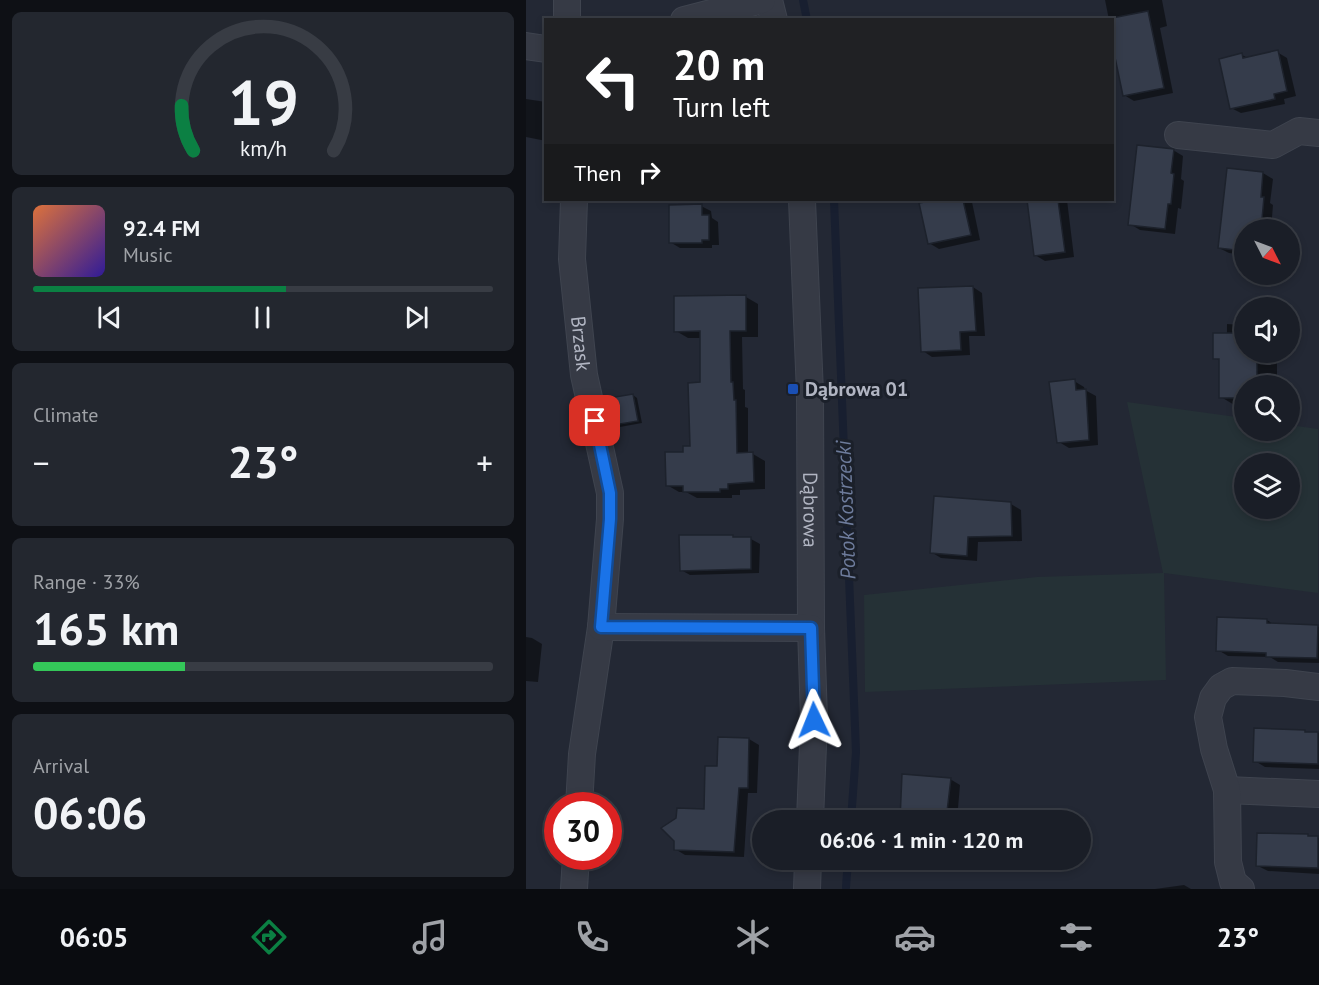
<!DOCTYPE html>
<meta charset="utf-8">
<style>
body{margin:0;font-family:"PT Sans",sans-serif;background:#23272f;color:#f1f3f6;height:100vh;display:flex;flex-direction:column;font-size:22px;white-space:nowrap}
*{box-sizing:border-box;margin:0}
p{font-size:20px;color:#9fa2a7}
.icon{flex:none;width:33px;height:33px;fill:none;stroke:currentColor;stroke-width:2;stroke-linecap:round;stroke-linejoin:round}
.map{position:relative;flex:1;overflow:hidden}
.drawer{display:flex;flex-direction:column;gap:12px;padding:12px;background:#0e1015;width:526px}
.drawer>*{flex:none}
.banner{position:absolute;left:18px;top:18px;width:570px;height:183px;border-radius:0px;box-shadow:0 3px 9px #0003,0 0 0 2px #383c44;background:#202124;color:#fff;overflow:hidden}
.needle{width:39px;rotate:132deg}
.tools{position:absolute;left:708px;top:219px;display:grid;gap:12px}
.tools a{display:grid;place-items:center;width:66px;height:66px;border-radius:50%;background:#1a1e27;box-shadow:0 3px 9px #0003,0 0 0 2px #383c44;font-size:30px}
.speed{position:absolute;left:18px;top:792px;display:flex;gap:12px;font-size:30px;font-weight:700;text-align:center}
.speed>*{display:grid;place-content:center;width:78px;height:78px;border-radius:50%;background:#1a1e27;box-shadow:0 3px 9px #0003,0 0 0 2px #383c44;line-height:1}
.speed .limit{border:9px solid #d22;background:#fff;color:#111}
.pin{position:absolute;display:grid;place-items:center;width:51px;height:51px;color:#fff;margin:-26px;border-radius:12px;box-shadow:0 3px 9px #0006}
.me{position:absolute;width:66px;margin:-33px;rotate:358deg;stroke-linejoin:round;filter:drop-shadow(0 0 4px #0008)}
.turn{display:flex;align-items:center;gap:21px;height:126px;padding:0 30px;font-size:27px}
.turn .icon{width:78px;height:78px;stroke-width:2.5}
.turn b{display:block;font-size:42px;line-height:51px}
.then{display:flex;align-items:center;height:57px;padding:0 30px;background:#0003;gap:12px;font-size:22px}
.big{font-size:45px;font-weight:600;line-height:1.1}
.drawer .card{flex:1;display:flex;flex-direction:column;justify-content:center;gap:9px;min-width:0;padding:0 21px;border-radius:9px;background:#23272f}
.drawer .dial{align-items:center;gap:0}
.dial svg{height:156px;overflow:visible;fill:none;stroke:#383c44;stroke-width:7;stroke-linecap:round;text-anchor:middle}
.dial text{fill:#f1f3f6;stroke:none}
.song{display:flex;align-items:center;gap:18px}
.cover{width:72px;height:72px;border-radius:9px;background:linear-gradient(135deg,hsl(20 70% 55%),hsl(250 70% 35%))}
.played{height:6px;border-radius:3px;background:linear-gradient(90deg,#0b8043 55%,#383c44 55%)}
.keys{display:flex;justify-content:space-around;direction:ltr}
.heat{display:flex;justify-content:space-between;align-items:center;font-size:33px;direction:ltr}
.charge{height:9px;border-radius:4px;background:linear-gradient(90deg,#34c759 33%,#383c44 0)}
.trip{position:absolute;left:226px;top:810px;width:339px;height:60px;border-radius:30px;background:#1a1e27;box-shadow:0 3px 9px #0003,0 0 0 2px #383c44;font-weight:600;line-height:60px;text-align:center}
.dock{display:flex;height:96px;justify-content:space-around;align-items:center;background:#0a0c10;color:#9fa2a7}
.dock .icon{width:42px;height:42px}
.dock .current{color:#0b8043}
.dock b{font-size:27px;color:#f1f3f6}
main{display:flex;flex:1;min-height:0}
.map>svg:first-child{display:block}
</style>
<main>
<section class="drawer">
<div class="card dial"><svg viewBox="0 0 100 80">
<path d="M14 69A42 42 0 1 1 86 69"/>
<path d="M14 69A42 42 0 0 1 8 46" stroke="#0b8043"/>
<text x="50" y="56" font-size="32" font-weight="700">19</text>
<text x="50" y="72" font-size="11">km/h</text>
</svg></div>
<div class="card">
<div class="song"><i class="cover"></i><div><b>92.4 FM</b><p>Music</p></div></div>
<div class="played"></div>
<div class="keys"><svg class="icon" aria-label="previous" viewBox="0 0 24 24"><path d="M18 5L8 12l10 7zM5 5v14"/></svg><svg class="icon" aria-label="pause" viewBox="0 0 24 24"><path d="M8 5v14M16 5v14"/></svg><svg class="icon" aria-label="next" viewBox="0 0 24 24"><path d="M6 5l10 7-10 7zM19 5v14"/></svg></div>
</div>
<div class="card"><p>Climate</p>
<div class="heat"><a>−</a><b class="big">23°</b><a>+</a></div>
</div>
<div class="card"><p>Range · 33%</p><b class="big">165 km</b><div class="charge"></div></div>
<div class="card"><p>Arrival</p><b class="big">06:06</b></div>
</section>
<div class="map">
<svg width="793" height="889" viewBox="0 0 793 889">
<rect width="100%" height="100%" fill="#232834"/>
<!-- green -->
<path fill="#253136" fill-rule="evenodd" d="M601,402L718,418V430H764V425L792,429V593L638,573L640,680L339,692L338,595L511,577L637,573ZM718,464H764V508H718Z"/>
<!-- shadow -->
<path fill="#0007" d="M579,0H636L641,26L634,28L647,93L608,101L598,95L586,20H583Z
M751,52L761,58L770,96L758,99L759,104L715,113L705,108L716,55L722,58Z
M0,99L20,102V141L0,137Z
M647,150L657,156L655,179L658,181L655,209L652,208L649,234L614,230L604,224Z
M737,173L747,179L744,203L747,205L745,230H718V255L703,253L693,248Z
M394,200H442L446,202L454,240L413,249L403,243Z
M503,200H541L548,257L519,261L509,255Z
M175,206L185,211L186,218L192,222L193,245H186V248H154L144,242Z
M447,287L456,293L459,336H443L444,355L406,357L397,351Z
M220,297L232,304V337H216L217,389L219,390V407L222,408V454H227L239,461V489L214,490V495H206V498H171L160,492H153L141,485L158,454L165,447L176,384L175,338H162L150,331Z
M701,324L718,325V352H751V379H746L745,386H718V406H710L695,397V361L689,358L701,334Z
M548,381L558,387L559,390L570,396L572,445L543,448L533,442Z
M107,395L111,398L116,423L94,427L90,425Z
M485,504L495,510L496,541L452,542L451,561L415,558L405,552Z
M206,536L211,539H225L234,544L233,573L164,575L155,570Z
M741,620L749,625L793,627V663L752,662L744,657L702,656L692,650Z
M0,637L6,638L16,644L12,682L0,681Z
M730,730L793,733V769L739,767L729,761Z
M194,738L223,739L233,745L231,793H222L218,857L159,855L149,849L179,811L193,768Z
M424,779L434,785L431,820H376L378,796Z
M785,838H793V874L742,871L732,866Z
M658,885L665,889H629Z"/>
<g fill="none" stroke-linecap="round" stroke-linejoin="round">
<!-- stream -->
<path stroke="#181f30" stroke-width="8" d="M277,0L281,20
M308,200L330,752L325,820
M320,887L322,860"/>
</g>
<!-- building -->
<path fill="#353c4b" stroke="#1d222c" stroke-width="1.5" d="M622,11L638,88L597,96L586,43V18Z
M752,50L761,91L748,94L749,99L704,109L693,59L716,53L717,58Z
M611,145L648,149L645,173L648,174L645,204H642L639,229L602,225Z
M701,168L737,172L735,197H738L735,230H718V251L692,248Z
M410,200H437L445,235L402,244L393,203Z
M501,200H532L539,252L508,256Z
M176,204V215H183V240H176V243H143V205Z
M447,286L450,331L434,332L435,350L395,352L392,288Z
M220,295V331H204L205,382H207L208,400H210L211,453L227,452L228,482L202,484V489H194V492H157V486H140L139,452H157V446H164L162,383L174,382V331L148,332V296Z
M687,333H718V352H731V386H718V398H693V359H687Z
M549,379L550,390L560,389L563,440L531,443L523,382Z
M107,394L112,421L88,425L83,398Z
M408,496L485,502L486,536L442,537L441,556L404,553Z
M153,535H207V537H225V569L154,571Z
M691,617L741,619V623L792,625L791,658L740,657V653L690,651Z
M728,728L779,730V732H792V764L727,762Z
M192,737L223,738L222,788H213L208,852L148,850V841L135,828L150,818L151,808L178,809L179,766H191Z
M376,774L425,778L420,820H374Z
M731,833L782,834V836H792V868L730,866Z"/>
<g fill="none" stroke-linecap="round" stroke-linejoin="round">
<!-- minor casing -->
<g stroke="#3f444f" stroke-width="28">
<g id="minor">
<path d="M243,0L248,20"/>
<path d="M41,20V0"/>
<path d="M158,20L236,0"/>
<path d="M0,46L20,49"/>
<path d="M652,135L747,145L773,131L793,133"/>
<path id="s1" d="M48,200L46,259L58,375L84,493V519L75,627L56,754L53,806"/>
<path id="s2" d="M276,200L284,393L285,628L288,720L284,820"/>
<path d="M75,627L285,628"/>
<path d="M701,790L793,794"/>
<path d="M48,889L50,856"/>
<path d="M281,889L282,860"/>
<path d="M715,889L707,882L702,862L701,790L688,749L682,717L687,698L695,687L706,681L759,683L793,687"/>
</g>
</g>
<!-- minor -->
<use href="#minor" stroke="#363a45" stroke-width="26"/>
</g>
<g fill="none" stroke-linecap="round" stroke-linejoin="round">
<!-- route casing -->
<g stroke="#114b97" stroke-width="15">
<path id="route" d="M69,421L84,493V519L75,627L285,628L288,720"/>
</g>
<!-- route -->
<use href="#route" stroke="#1a73e8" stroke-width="10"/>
</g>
<!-- markers -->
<rect fill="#1a4fb4" stroke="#1b202a" stroke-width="2" x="261" y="383" width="12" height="12" rx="3"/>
<g text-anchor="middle" stroke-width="6" stroke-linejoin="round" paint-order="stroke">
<!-- street labels -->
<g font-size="20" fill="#b1b5c2" stroke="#1b202a">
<text dy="7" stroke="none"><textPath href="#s1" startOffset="144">Brzask</textPath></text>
<text dy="7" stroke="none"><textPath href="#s2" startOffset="310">Dąbrowa</textPath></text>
</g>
<!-- poi labels -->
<g font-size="20" font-weight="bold" fill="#b1b5c2" stroke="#1b202a" text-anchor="start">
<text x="279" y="396">Dąbrowa 01</text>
</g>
<!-- water labels -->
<g font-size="21" font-style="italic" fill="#6e7c9c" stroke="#1b202a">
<text transform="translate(320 510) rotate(-92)" y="7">Potok Kostrzecki</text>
</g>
</g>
</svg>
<div class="tools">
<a><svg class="needle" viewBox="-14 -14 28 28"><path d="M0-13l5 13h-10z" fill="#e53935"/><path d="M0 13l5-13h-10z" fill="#9fa2a7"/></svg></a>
<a><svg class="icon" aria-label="sound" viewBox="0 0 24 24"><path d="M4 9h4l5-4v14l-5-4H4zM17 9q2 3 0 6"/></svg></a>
<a><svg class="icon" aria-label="search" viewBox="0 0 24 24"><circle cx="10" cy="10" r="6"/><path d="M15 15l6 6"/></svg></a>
<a><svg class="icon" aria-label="layers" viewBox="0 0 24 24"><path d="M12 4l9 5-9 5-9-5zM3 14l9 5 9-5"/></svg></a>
</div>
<div class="speed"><div class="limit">30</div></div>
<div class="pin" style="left:69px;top:421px;background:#d93025"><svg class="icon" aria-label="arrive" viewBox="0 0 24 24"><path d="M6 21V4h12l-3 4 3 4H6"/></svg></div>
<svg class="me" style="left:288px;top:720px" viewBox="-20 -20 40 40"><path d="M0-17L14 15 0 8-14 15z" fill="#1a73e8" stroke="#fff" stroke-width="4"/></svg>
<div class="trip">06:06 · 1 min · 120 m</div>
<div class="banner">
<div class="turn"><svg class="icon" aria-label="left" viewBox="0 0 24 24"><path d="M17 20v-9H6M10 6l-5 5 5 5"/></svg><div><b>20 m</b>Turn left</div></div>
<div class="then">Then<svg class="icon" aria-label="right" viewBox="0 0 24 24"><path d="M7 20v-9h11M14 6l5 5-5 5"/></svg></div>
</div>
</div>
</main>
<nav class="dock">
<b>06:05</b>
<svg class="icon current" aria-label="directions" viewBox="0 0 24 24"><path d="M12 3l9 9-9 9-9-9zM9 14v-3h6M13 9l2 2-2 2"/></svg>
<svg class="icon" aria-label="music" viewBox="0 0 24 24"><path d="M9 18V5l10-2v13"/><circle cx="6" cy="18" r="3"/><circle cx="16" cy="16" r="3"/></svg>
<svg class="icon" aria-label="phone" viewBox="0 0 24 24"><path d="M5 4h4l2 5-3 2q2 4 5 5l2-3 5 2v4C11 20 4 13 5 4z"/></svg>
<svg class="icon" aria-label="climate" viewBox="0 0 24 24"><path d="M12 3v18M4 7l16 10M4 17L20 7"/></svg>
<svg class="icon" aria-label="car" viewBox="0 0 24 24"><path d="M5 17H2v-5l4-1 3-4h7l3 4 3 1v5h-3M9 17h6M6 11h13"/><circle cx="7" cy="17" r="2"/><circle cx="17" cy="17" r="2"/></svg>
<svg class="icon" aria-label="filters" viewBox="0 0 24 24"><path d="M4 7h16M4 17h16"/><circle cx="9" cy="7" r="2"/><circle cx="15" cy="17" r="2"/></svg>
<b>23°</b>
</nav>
